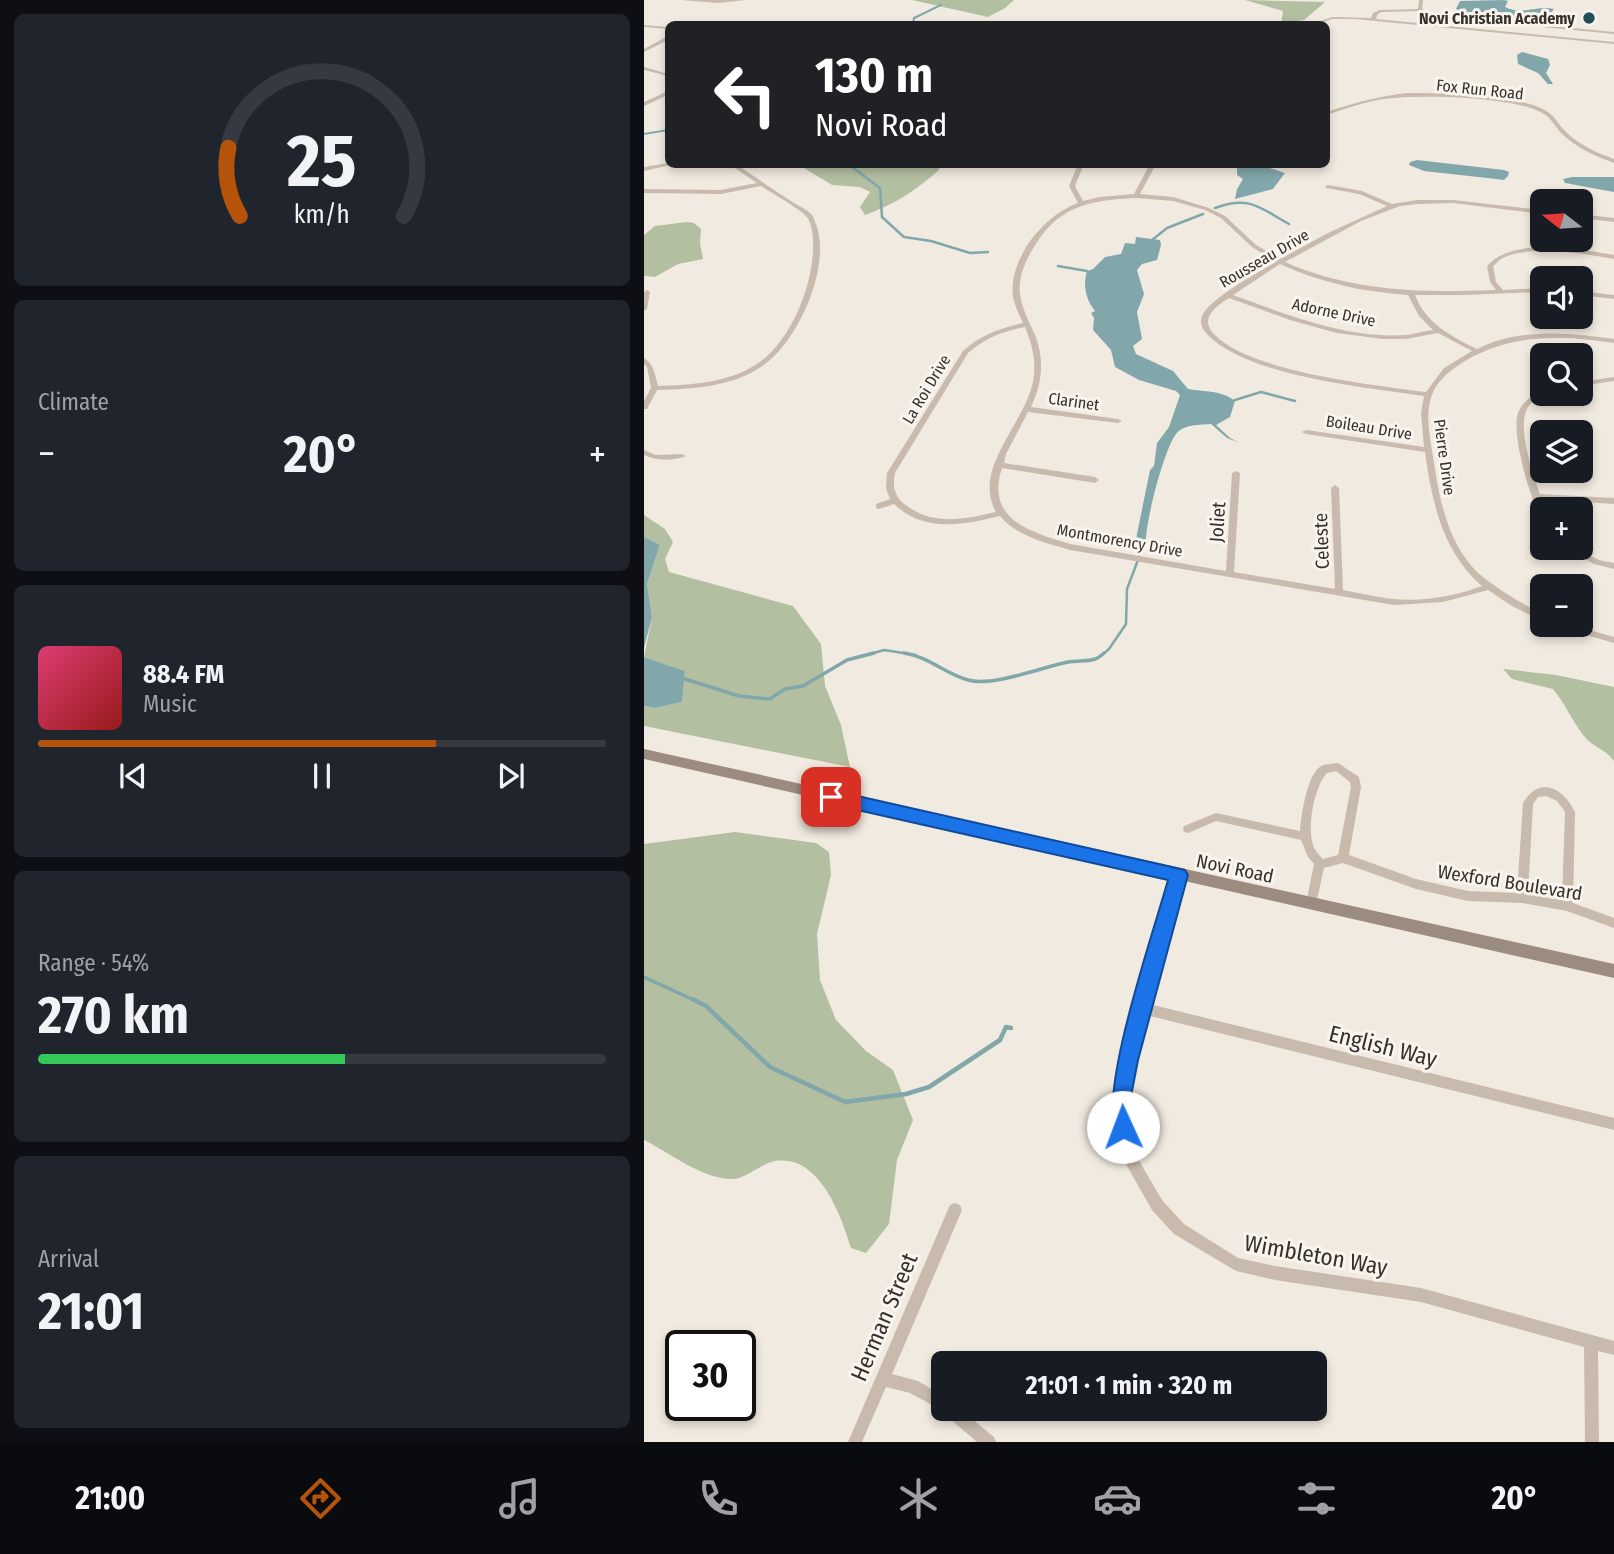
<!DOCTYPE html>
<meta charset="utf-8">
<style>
body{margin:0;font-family:"Fira Sans Condensed",sans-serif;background:#20242c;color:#f1f3f6;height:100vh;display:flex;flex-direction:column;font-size:26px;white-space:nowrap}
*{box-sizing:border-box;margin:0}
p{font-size:23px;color:#9ea1a6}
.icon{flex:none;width:38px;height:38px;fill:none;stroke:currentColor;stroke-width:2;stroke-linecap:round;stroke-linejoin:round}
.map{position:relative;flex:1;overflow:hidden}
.panel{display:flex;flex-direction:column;gap:14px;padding:14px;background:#0d0f14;width:644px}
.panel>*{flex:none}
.top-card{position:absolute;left:21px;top:21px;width:665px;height:147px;border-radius:10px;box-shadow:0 4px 10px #0003;background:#202124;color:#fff;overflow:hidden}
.needle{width:46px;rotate:287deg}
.controls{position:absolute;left:886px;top:189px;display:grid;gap:14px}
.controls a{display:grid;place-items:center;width:63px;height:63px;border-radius:10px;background:#171b24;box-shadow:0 4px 10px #0003;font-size:35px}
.speed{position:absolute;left:21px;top:1330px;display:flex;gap:14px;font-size:35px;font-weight:700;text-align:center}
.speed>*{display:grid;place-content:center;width:91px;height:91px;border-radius:50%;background:#171b24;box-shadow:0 4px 10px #0003;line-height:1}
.speed .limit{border:4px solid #111;border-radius:10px;background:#fff;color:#111}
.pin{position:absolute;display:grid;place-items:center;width:60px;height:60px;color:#fff;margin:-30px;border-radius:14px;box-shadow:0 4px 10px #0006}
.me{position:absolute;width:77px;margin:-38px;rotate:358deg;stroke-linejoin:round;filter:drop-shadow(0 0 5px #0008)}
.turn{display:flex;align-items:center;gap:24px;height:147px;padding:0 35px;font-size:32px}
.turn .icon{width:91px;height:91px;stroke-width:2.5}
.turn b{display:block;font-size:49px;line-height:60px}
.big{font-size:52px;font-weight:700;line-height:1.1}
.panel .card{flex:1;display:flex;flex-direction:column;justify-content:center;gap:10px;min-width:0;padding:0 24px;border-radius:10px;background:#20242c}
.panel .dial{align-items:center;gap:0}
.dial svg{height:182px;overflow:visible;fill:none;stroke:#363941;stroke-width:7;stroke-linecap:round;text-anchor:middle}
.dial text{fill:#f1f3f6;stroke:none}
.song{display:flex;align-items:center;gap:21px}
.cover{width:84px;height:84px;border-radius:10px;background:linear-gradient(135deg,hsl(340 70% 55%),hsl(0 70% 35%))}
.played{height:7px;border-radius:4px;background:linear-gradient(90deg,#b45309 70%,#363941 70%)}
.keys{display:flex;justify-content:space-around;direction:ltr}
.heat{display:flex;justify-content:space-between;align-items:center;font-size:38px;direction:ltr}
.charge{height:10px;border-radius:5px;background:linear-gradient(90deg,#34c759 54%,#363941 0)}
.trip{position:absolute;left:287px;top:1351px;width:396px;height:70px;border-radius:10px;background:#171b24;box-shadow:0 4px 10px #0003;font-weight:700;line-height:70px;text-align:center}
.menu{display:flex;height:112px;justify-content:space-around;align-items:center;background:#090b0e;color:#9ea1a6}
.menu .icon{width:49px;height:49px}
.menu .current{color:#b45309}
.menu b{font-size:32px;color:#f1f3f6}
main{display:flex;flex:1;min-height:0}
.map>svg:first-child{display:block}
</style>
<main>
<section class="panel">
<div class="card dial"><svg viewBox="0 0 100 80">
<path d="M14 69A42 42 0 1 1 86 69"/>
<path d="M14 69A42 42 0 0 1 9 39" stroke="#b45309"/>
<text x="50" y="56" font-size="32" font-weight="700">25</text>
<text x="50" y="72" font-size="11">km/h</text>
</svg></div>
<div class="card"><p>Climate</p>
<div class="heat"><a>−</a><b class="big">20°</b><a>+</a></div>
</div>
<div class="card">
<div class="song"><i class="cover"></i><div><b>88.4 FM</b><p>Music</p></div></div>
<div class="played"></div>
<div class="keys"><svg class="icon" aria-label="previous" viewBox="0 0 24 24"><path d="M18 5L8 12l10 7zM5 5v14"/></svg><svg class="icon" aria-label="pause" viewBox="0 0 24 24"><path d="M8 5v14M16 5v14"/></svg><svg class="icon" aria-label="next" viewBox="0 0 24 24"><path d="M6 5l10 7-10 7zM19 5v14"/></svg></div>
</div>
<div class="card"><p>Range · 54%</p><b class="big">270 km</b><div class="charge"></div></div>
<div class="card"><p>Arrival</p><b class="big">21:01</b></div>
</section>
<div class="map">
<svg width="970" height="1442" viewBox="0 0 970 1442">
<rect width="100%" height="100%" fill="#f1eae0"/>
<!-- green -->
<path fill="#b3bfa1" d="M268,0H370L361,8L344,17Z
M601,0L681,2L660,20L637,24L639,11Z
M155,165H296L295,170C271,191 251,204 221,215L216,207L226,192L216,187L188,185Z
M43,222L50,223L57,229L56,243L59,259L34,264L11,277L0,276V235L11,226Z
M0,515L21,529L29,542L21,559L25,572L149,606L177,644L181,686L197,725L206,767L0,726V706L11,708L38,702L41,671L0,657L8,617L3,584L16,545L0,537Z
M859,669L912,675L970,687V761C962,749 948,747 940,736C928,721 921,703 909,689L868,679Z
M91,832L172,843L185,852L187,875L173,934L176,980L192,1020L222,1051L249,1070L269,1120L253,1160L245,1224L222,1253L207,1248C197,1215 174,1150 127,1162C114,1166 101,1179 88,1179C58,1179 26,1153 0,1140V844Z"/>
<!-- water -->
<path fill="#82a7ab" d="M860,0L864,1L861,7C879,16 893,5 910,9L906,14L911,19C901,23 893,18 883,17C859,15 835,22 812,9L816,1Z
M878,52L904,59L906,65L902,73L909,84H904L894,73L874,64L873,55Z
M773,160L860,170L865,172L864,176L860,180L852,179L780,171L765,165L766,162Z
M603,165L623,167L641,173L629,189L591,199L593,189L599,179L593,175V168Z
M928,177H970V192L921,183L919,179Z
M492,237L516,240L517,245L513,260L498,264L493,270L500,294L493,312L498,339L489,346L492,354L529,371L544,389C560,392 578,390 591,401L586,417L572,425L586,438L596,443L583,438L567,424C555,425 540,424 532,434C520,449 499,529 502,548H495L491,544L506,470L510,466L513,443L525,427L536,395L532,391L495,380L471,367L467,350L449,330L450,318L447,313L451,311C441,299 439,284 443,271L449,269L461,257L477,254L481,243L491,244Z
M0,537L16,545L3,584L8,617L0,648Z
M0,657L41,671L38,702L11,708L0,706Z"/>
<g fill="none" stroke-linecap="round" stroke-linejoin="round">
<!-- stream-far3 -->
<path stroke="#82a7ab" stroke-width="2" d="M269,24L270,18L297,5
M0,134L24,130
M204,164L210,169"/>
<!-- stream-far2 -->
<path stroke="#82a7ab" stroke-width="2.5" d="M208,167L236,188L238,217L260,237L287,241L326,253L344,252
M571,208C606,195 616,208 645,224
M508,240L523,228L559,214
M414,266L443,271
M591,400L617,392L651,401
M223,655L240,650L272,655
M458,655L465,649L482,624L483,589L494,560L495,548"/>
<!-- stream-far1 -->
<path stroke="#82a7ab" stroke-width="3.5" d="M260,653C286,657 299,673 324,680C349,687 398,667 424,662C433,660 443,662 451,659C453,659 459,654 460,653
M38,678L95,696L126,699L141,689L159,686L203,660L230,653
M0,977L52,1001"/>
<!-- stream -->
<path stroke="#82a7ab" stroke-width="4.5" d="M48,999L62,1006L126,1067L201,1102L262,1094L285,1087L356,1040L362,1027L367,1028"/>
<!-- minor -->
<path fill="#c8bbad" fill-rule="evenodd" d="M37,0H102L74,3Z
M775,0H779L778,9L795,15L970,32V34L794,17L776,11L737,12L733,15L732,19L970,42V44L711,19H688L674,24H669L688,17L727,18L729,13L736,10L774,9Z
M0,25L24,27V29L0,27Z
M22,37H24V40L0,52V49Z
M0,67L24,74V76L0,70Z
M22,92H24V95L0,106V102Z
M764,93C797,93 878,94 904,112C910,116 914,123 919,129C933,144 951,152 970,159V163C951,156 933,148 918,134C912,128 908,119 900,114C873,96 773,94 740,99C720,102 701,109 682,115V112C710,103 735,96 764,93Z
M24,163V164H31L0,171V167Z
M85,164H92C111,177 130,190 150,203C155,206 164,210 168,215C169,216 171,222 172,224C188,266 154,343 117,367C87,387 48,389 13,390L3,409H0V401L7,388L3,367L0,364V358C10,364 11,375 14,386C47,385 84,383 113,364C148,341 171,281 169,241C169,233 167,221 162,216C152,206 129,194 117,186L77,194L0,193V189L77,190L113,183Z
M434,164H440L431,186L439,201L456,197L490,194L506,164H512L496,194L529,197L565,208L581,216L612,245L636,259L684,233L743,206L715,194L682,188L681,187L684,185L718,191L748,204L773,200H809L898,210V214L809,203L773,204L756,206L717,221L641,262C709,292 779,293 852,290L846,282L843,266C870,236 934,249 970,255V259C942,254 882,244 857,259C855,260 851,265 849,266L852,282L859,290L898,288V292L818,295H771C782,324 807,336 833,349C875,328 925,332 970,339V343C915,334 859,334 812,367C802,374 792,383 788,395C780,416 787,441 790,463C796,505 807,554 844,581C860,593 879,604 898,614V621L868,606L844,590L799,602L750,605L426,550C402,543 372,536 356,516C319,525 280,533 250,504L235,509L232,508V504L246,499L242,488L243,473L319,351C336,335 356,328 379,323C375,315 371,306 369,297C364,259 400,215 434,203L425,186ZM493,198L529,201L561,210L577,218L608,247L632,262C614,272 565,299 558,316C555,324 559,330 564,335C603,376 725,388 780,396L777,413L780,447L662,430L658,432L662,434L781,452C788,502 798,551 838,586C811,596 779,602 749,599C733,597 716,593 699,590L695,488L691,485L687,488L691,589L590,572L596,473L592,471L588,473L582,571L426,544C387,532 341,520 358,468L451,483L455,480L451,477L360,463L362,454L384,412L474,423L478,421L474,419L387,407C398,384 401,360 391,335C386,324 380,312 377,300C373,284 378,268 386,254C411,207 442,200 493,198ZM636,264C677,283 720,292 764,295L775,316L789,330C780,331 771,334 762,335C703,339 644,315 589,295ZM585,298L646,320L693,333L739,339H762L794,333L828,351L800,368L782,392C730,385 607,372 571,335C567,331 564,327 564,321C565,311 577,303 585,298ZM381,327C387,342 392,358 390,375C387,418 326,467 352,512C322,519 290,526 263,506C251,498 248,487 251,473L324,353C341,338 359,331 381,327Z
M936,214L970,218V222L936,218Z
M3,290L6,292L3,309L0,311V292Z
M936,291L970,295V299L936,295Z
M970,377V381L936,386V382Z
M898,391V394H901C895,398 888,401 884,407C872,427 889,473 896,494L970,498V504L897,499L901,509H898V517L895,516C886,494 867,436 874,413C878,402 888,395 898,391Z
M0,450L12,455L38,454L42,456C30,461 12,461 0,455Z
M921,548H931L955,560L970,563V569L950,564Z
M913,625H928L970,637V643L914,627Z
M694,763L715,777L717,787L705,855L772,879L824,891L873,893L879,803C895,775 920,788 931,812L929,903L970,918V928L923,911L878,903L824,901L772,889L699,863L680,868L672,904L671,907L667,909L663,907L662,904L670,864L664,857L657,840L572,821L544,833L540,832L539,829L540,826L572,813L656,831C657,816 663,774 677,766C681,764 689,764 694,763ZM692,771L706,782L707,787L694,855L679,859C675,855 671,851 669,845C663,827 670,787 683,773ZM902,796L913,801L921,812L918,900L884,894L889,804L894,797Z
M535,870L539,872L540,875L505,1004L970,1118V1130L502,1015L490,1060L483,1108L494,1159L518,1200L540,1224L594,1258L631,1266L777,1288L970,1341V1355L954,1351L955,1442H941L940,1347L777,1302L631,1280L592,1271L530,1234L508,1210L483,1166L471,1108L478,1060L492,1010L491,1008L494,1004L530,875L531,872Z
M311,1203L316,1205L318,1210L248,1374L274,1381L299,1396V1409H316L350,1437L352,1442H333L300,1414L299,1411L266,1393L242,1387L218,1442H204L306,1205Z"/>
<!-- secondary -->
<path fill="#9c8b7f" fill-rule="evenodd" d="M0,749L970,964V978L0,759Z"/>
</g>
<!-- route -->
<path fill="#1a73e8" stroke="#114b97" stroke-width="2" d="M187,790L541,870L544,875L494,1060L488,1091L489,1127L486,1134L479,1137L472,1134C454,1091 510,931 524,880L187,804L181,801L179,797L181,792Z"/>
<!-- markers -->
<circle fill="#244f55" stroke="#f9f4ed" stroke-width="2.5" cx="945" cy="18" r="7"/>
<g text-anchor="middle" stroke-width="6" stroke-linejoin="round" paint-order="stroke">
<!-- far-poi labels -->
<g font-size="16" font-weight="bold" fill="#37302b" stroke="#f9f4ed" text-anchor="end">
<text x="931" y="24">Novi Christian Academy</text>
</g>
<!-- far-street labels -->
<g font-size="16" fill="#37302b" stroke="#f9f4ed">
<text transform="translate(836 89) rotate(6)" y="6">Fox Run Road</text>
<text transform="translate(620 258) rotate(-30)" y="6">Rousseau Drive</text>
<text transform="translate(690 312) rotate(12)" y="6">Adorne Drive</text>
<text transform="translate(282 389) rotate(-59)" y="6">La Roi Drive</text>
<text transform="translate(430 401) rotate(8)" y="6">Clarinet</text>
<text transform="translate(725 427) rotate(9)" y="6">Boileau Drive</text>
<text transform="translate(801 457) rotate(82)" y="6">Pierre Drive</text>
<text transform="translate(476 540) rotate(10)" y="6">Montmorency Drive</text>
</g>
<!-- street labels -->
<g font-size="19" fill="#37302b" stroke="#f9f4ed">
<text transform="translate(573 522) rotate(-86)" y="7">Joliet</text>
<text transform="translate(677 541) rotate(-92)" y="7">Celeste</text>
<text transform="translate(591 868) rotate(12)" y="7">Novi Road</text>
<text transform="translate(866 882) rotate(9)" y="7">Wexford Boulevard</text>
</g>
<!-- near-street labels -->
<g font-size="23" fill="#37302b" stroke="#f9f4ed">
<text transform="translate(739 1046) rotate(14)" y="8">English Way</text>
<text transform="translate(672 1255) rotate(10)" y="8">Wimbleton Way</text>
<text transform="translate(240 1317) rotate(-67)" y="8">Herman Street</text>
</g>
</g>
</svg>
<div class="controls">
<a><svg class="needle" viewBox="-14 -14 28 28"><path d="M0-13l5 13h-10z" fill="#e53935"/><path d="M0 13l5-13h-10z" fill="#9ea1a6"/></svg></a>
<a><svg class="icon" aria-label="sound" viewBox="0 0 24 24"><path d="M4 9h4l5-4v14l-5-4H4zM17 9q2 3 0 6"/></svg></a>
<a><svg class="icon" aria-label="search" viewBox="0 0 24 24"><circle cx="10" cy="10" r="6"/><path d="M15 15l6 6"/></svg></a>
<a><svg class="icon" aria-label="layers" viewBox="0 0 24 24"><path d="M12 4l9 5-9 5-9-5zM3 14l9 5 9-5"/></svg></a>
<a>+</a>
<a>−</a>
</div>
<div class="speed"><div class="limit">30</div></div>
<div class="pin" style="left:187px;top:797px;background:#d93025"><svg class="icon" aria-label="arrive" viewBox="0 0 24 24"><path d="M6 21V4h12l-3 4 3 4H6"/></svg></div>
<svg class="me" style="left:479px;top:1127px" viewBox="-20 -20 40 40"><circle r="19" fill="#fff"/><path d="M0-13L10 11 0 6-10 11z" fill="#1a73e8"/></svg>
<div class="trip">21:01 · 1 min · 320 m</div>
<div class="top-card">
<div class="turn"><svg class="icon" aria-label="left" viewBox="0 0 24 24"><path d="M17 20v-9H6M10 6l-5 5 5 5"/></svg><div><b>130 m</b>Novi Road</div></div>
</div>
</div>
</main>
<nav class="menu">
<b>21:00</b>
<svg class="icon current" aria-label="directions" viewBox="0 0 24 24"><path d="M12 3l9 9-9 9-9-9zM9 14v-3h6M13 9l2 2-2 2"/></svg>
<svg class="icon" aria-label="music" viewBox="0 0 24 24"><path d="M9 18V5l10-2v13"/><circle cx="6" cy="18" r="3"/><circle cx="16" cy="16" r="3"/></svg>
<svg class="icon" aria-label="phone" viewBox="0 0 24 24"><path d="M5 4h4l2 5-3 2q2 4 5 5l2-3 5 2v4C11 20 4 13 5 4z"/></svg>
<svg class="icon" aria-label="climate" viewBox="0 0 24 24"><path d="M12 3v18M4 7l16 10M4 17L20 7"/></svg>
<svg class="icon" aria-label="car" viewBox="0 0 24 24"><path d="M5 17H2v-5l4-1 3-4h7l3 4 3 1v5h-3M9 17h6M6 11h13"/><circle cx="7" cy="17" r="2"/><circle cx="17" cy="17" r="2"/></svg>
<svg class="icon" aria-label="filters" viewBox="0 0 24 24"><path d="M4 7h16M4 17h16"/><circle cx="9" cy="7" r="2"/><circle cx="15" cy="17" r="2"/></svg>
<b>20°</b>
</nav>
